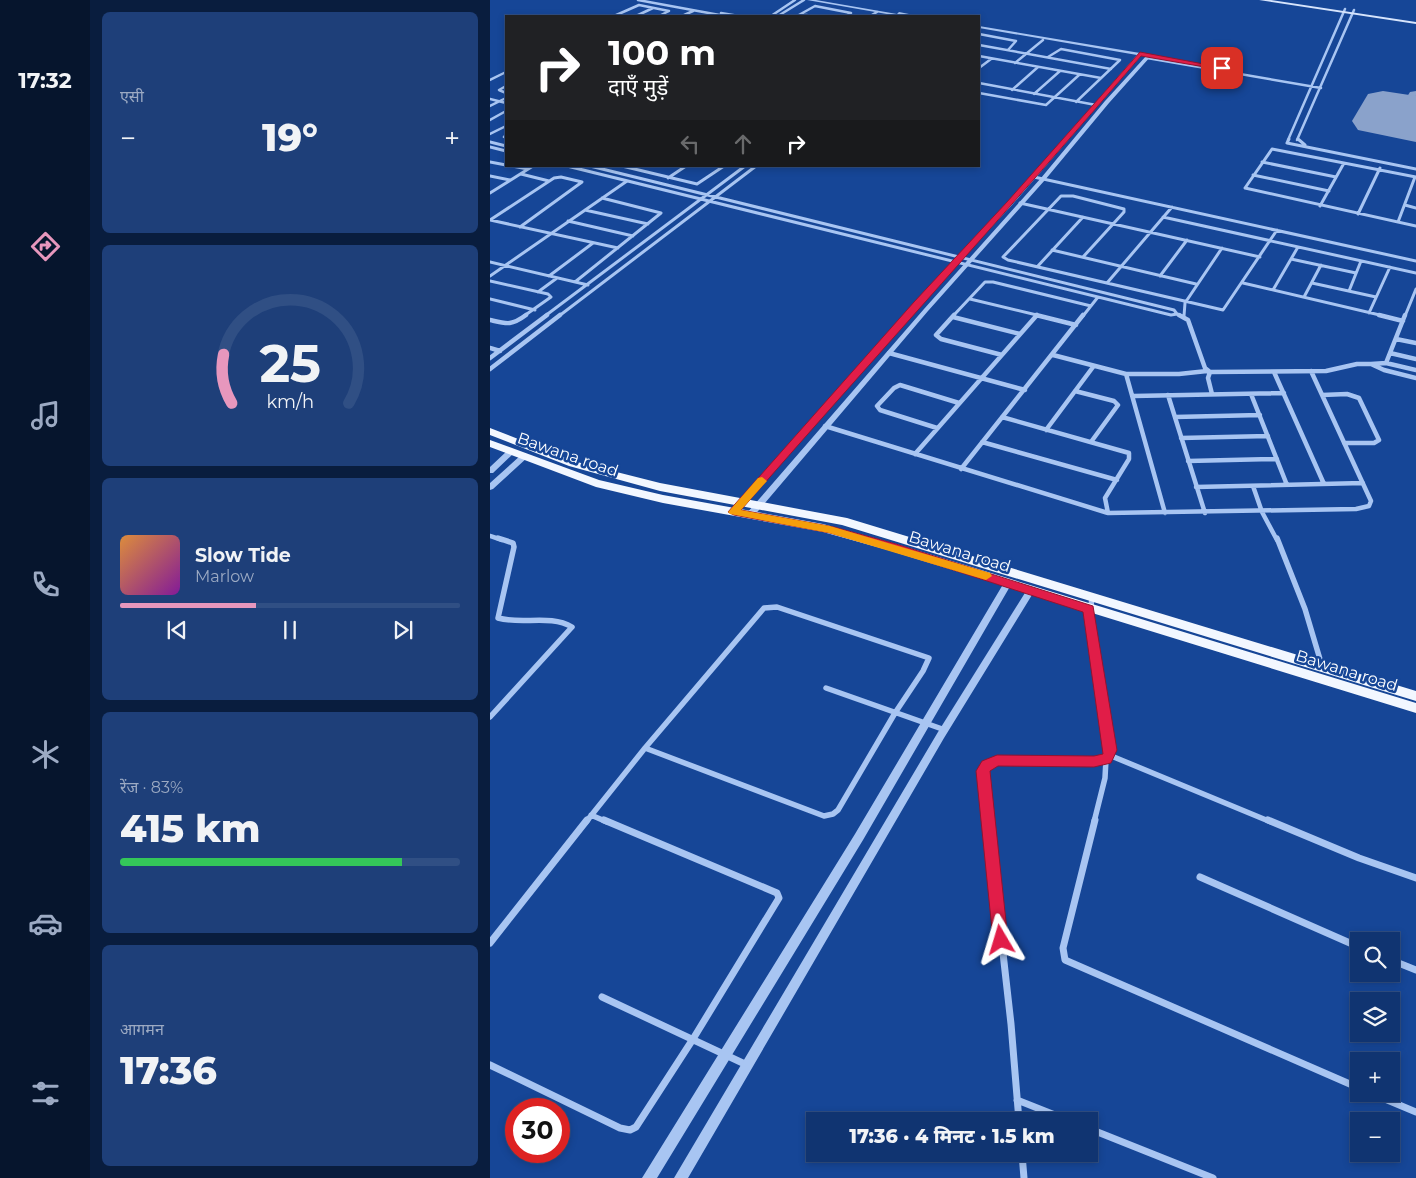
<!DOCTYPE html>
<html lang="hi">
<meta charset="utf-8">
<style>
body{margin:0;font-family:Montserrat,"Noto Sans Devanagari",sans-serif;background:#1e3f79;color:#f1f3f6;height:100vh;display:flex;flex-direction:column;font-size:19px;white-space:nowrap}
*{box-sizing:border-box;margin:0}
p{font-size:16px;color:#9caac3}
.icon{flex:none;width:28px;height:28px;fill:none;stroke:currentColor;stroke-width:2;stroke-linecap:round;stroke-linejoin:round}
.map{position:relative;flex:1;overflow:hidden}
.drawer{display:flex;flex-direction:column;gap:12px;padding:12px;background:#091d3e;width:400px}
.drawer>*{flex:none}
.guide{position:absolute;left:15px;top:15px;width:475px;height:152px;border-radius:0px;box-shadow:0 2px 8px #0003,0 0 0 1px #304f84;background:#202124;color:#fff;overflow:hidden}
.tools{position:absolute;left:860px;top:932px;display:grid;gap:10px}
.tools a{display:grid;place-items:center;width:50px;height:50px;border-radius:0px;background:#103471;box-shadow:0 2px 8px #0003,0 0 0 1px #304f84;font-size:25px}
.speed{position:absolute;left:15px;top:1098px;display:flex;gap:10px;font-size:25px;font-weight:700;text-align:center}
.speed>*{display:grid;place-content:center;width:65px;height:65px;border-radius:50%;background:#103471;box-shadow:0 2px 8px #0003,0 0 0 1px #304f84;line-height:1}
.speed .limit{border:8px solid #d22;background:#fff;color:#111}
.pin{position:absolute;display:grid;place-items:center;width:42px;height:42px;color:#fff;margin:-21px;border-radius:10px;box-shadow:0 2px 8px #0006}
.me{position:absolute;width:55px;margin:-28px;rotate:353deg;stroke-linejoin:round;filter:drop-shadow(0 0 4px #0008)}
.turn{display:flex;align-items:center;gap:18px;height:105px;padding:0 20px;font-size:22px}
.turn .icon{width:65px;height:65px;stroke-width:2.5}
.turn b{display:block;font-size:35px;line-height:42px}
.lanes{display:flex;align-items:center;height:48px;padding:0 20px;background:#0003;justify-content:center;gap:25px;direction:ltr}
.lanes .off{opacity:.35}
.big{font-size:38px;font-weight:800;line-height:1.1}
.drawer .tile{flex:1;display:flex;flex-direction:column;justify-content:center;gap:8px;min-width:0;padding:0 18px;border-radius:8px;background:#1e3f79}
.drawer .dial{align-items:center;gap:0}
.dial svg{height:130px;overflow:visible;fill:none;stroke:#304f84;stroke-width:7;stroke-linecap:round;text-anchor:middle}
.dial text{fill:#f1f3f6;stroke:none}
.song{display:flex;align-items:center;gap:15px}
.cover{width:60px;height:60px;border-radius:8px;background:linear-gradient(135deg,hsl(30 70% 55%),hsl(290 70% 35%))}
.played{height:5px;border-radius:2px;background:linear-gradient(90deg,#e797bd 40%,#304f84 40%)}
.keys{display:flex;justify-content:space-around;direction:ltr}
.heat{display:flex;justify-content:space-between;align-items:center;font-size:28px;direction:ltr}
.charge{height:8px;border-radius:4px;background:linear-gradient(90deg,#34c759 83%,#304f84 0)}
.trip{position:absolute;left:316px;top:1112px;width:292px;height:50px;border-radius:0px;background:#103471;box-shadow:0 2px 8px #0003,0 0 0 1px #304f84;font-weight:800;line-height:50px;text-align:center}
main{display:flex;flex:1;min-height:0}
.tabs{display:flex;flex-direction:column;width:90px;justify-content:space-around;align-items:center;background:#06152d;color:#9caac3}
.tabs .icon{width:35px;height:35px}
.tabs .current{color:#e797bd}
.tabs b{font-size:22px;color:#f1f3f6}
.map>svg:first-child{display:block}
</style>
<main>
<nav class="tabs">
<b>17:32</b>
<svg class="icon current" aria-label="directions" viewBox="0 0 24 24"><path d="M12 3l9 9-9 9-9-9zM9 14v-3h6M13 9l2 2-2 2"/></svg>
<svg class="icon" aria-label="music" viewBox="0 0 24 24"><path d="M9 18V5l10-2v13"/><circle cx="6" cy="18" r="3"/><circle cx="16" cy="16" r="3"/></svg>
<svg class="icon" aria-label="phone" viewBox="0 0 24 24"><path d="M5 4h4l2 5-3 2q2 4 5 5l2-3 5 2v4C11 20 4 13 5 4z"/></svg>
<svg class="icon" aria-label="climate" viewBox="0 0 24 24"><path d="M12 3v18M4 7l16 10M4 17L20 7"/></svg>
<svg class="icon" aria-label="car" viewBox="0 0 24 24"><path d="M5 17H2v-5l4-1 3-4h7l3 4 3 1v5h-3M9 17h6M6 11h13"/><circle cx="7" cy="17" r="2"/><circle cx="17" cy="17" r="2"/></svg>
<svg class="icon" aria-label="filters" viewBox="0 0 24 24"><path d="M4 7h16M4 17h16"/><circle cx="9" cy="7" r="2"/><circle cx="15" cy="17" r="2"/></svg>
</nav>
<section class="drawer">
<div class="tile"><p>एसी</p>
<div class="heat"><a>−</a><b class="big">19°</b><a>+</a></div>
</div>
<div class="tile dial"><svg viewBox="0 0 100 80">
<path d="M14 69A42 42 0 1 1 86 69"/>
<path d="M14 69A42 42 0 0 1 9 39" stroke="#e797bd"/>
<text x="50" y="56" font-size="32" font-weight="700">25</text>
<text x="50" y="72" font-size="11">km/h</text>
</svg></div>
<div class="tile">
<div class="song"><i class="cover"></i><div><b>Slow Tide</b><p>Marlow</p></div></div>
<div class="played"></div>
<div class="keys"><svg class="icon" aria-label="previous" viewBox="0 0 24 24"><path d="M18 5L8 12l10 7zM5 5v14"/></svg><svg class="icon" aria-label="pause" viewBox="0 0 24 24"><path d="M8 5v14M16 5v14"/></svg><svg class="icon" aria-label="next" viewBox="0 0 24 24"><path d="M6 5l10 7-10 7zM19 5v14"/></svg></div>
</div>
<div class="tile"><p>रेंज · 83%</p><b class="big">415 km</b><div class="charge"></div></div>
<div class="tile"><p>आगमन</p><b class="big">17:36</b></div>
</section>
<div class="map">
<svg width="926" height="1178" viewBox="0 0 926 1178">
<rect width="100%" height="100%" fill="#164697"/>
<g fill="none" stroke-linecap="round" stroke-linejoin="round">
<!-- taxiway -->
<path fill="#8aa2cb" fill-rule="evenodd" d="M926,91C926,102 926,110 920,120L914,121L908,120L905,116L920,92Z"/>
<!-- runway -->
<path fill="#8aa2cb" fill-rule="evenodd" d="M893,91L926,96V142L868,130L862,121L878,94Z"/>
<!-- minor-far4 -->
<path stroke="#a8c5f2" stroke-width="2.5" d="M148,0L235,16
M231,13L249,16
M311,14L322,16
M124,16L149,5L179,11L169,16
M146,16L163,8
M192,16L203,11
M281,16L305,0
M288,16L314,0
M307,16L325,6L361,13L356,16
M380,16L387,12
M489,34L526,41L518,50
M489,45L621,69
M489,56L611,78
M558,57L571,49L630,60L586,102
M657,58L831,88
M525,63L553,40
M489,68L501,59
M0,80L16,72
M489,83L606,105
M16,86L9,90L16,93
M522,90L548,67
M489,93L556,105L589,75
M544,94L570,71
M0,99L16,103
M0,106L16,98
M0,120L16,111
M0,134L16,126
M16,135L14,137L16,138
M798,140L855,9
M807,140L864,10"/>
<!-- minor-far3 -->
<path stroke="#a8c5f2" stroke-width="3" d="M799,139L797,143L926,169
M808,139L815,145
M0,142L16,146
M0,147L16,151
M0,162L16,165
M772,162L846,177
M22,166L38,169
M77,166L681,315L687,314L684,310L100,166
M132,166L207,184L234,166
M31,174L59,181
M763,175L839,191
M0,176L20,180
M544,177L926,261
M926,177L782,149L755,188L926,226
M178,178L196,166
M0,193L43,166
M530,203L770,257
M915,205L926,208
M830,206L854,163
M95,210L158,224
M868,214L890,168
M673,217L926,273
M0,220L64,178L71,177L92,182L30,227
M0,220L128,248
M78,221L143,236
M908,222L925,177
M562,250L706,284
M593,257L634,212V209L583,196H571L513,257L518,260L733,310L787,230
M801,259L866,273
M0,262L98,285
M547,267L593,217
M0,276L137,181
M59,276L103,243
M670,276L697,240
M0,281L58,294L61,297L34,316
M85,282L171,213L112,198
M617,283L682,207
M753,283L894,316
M822,283L886,297
M783,290L808,247
M859,291L871,261
M48,292L67,278
M814,297L831,265
M0,299L45,310
M480,299L551,316
M879,313L900,267
M687,314L692,316
M55,316L255,166
M69,316L266,166
M463,316L495,282H503L601,306
M546,316L547,315
M593,316L608,297
M694,316L695,303L732,248
M915,316L926,289"/>
<!-- minor-far2 -->
<path stroke="#a8c5f2" stroke-width="4.5" d="M464,315L446,335L451,339L512,355
M546,315L586,325
M689,315L698,320L715,368L720,372L836,371L867,364H881
M889,315L913,321
M463,317L530,334
M0,320C17,324 21,326 36,315
M906,339L926,343
M0,348L10,351
M399,353L535,390
M900,353L926,359
M563,355L636,374H689L717,371
M0,358L57,315
M896,363L915,315
M0,369L70,315
M926,370L896,363L881,364L894,370L926,378
M720,372L718,378L722,394
M784,372L834,484
M636,374L675,513
M585,391L624,401L628,405L601,442
M761,394L797,485
M678,395L715,513
M832,395L857,394L869,398L889,440L884,443H854
M644,396L794,393
M512,417L639,453V459L615,498L618,513
M685,417L770,415
M335,426L618,513L866,509L879,506L881,501L821,371
M447,428L390,410L387,406L404,388L410,385L469,403
M556,430L603,367
M691,438L778,436
M492,442L627,480
M425,454L547,315
M698,461L787,459
M471,469L593,315
M763,486L772,512L787,540
M706,487L873,483
M0,536L12,540"/>
<!-- minor-far1 -->
<path stroke="#a8c5f2" stroke-width="5.5" d="M787,538L815,609L832,666
M287,607L439,658L433,671L405,713L348,810L343,814L334,816L155,748L274,608Z
M336,688L455,730
M0,717L82,627C60,614 32,625 8,618L24,547L23,543L8,538
M619,755L781,822
M101,815L117,822
M96,822L155,748
M499,822L493,771L497,764L507,760L604,762L616,759L621,750L599,620L602,598
M604,822L615,778L616,759"/>
<!-- minor -->
<path stroke="#a8c5f2" stroke-width="7" d="M498,820L521,1024L529,1121
M605,820L573,948L575,960L869,1088
M778,820L869,858L926,878
M710,877L869,947
M0,943L97,820
M901,960L926,970
M112,997L257,1065
M0,1065L130,1128L140,1130L146,1127L203,1039L289,898L287,893L114,820
M883,1094L926,1112
M527,1100L580,1121
M600,1129L723,1178
M532,1154L534,1178"/>
<!-- tertiary -->
<path fill="#a8c5f2" fill-rule="evenodd" d="M317,0H326L407,14L409,12L429,16H408Z
M489,26L650,53L656,55L651,56L522,205L429,305L247,514H241L240,512L241,510L425,303L518,203L647,55L489,28Z
M657,55L661,56L619,103L555,180L438,311L263,517H257L256,515L257,513L434,309L551,178L615,101Z
M18,450H21L25,452L3,473H0V467Z
M31,455H37L38,457L3,489L0,490V483Z
M518,580L522,583L373,840L167,1178H152L365,834L515,581Z
M541,587L545,590L454,738L198,1178H184L448,732L538,588Z"/>
<!-- secondary -->
<path fill="#d6e4fc" fill-rule="evenodd" d="M769,0H781L926,22V24Z"/>
<!-- primary -->
<path fill="#f2f7ff" fill-rule="evenodd" d="M0,428L87,462L170,483L357,518L926,691V701L352,525L170,491L79,466L0,435Z
M0,440L109,480L173,495L333,524L406,544L926,703V713L398,550L333,532L173,503L106,487L0,447Z"/>
</g>
<!-- route -->
<path fill="#e11d48" stroke="#92132f" d="M650,52L735,68L732,70L651,56C520,209 384,358 251,510L344,527L406,544L603,606L627,750L621,763L604,767L508,766L500,771L518,940L516,945L511,947L506,945L503,940L486,771L492,761L507,755L604,756L613,754L593,612L398,549L340,533L244,515L238,512L424,302L517,202Z"/>
<!-- slow -->
<path fill="#f59e0b" d="M272,477L277,481L251,510L340,526L500,573L502,576L496,580L339,533L240,514L238,512L240,510L268,478Z"/>
<g text-anchor="middle" stroke-width="5" stroke-linejoin="round" paint-order="stroke">
<!-- street labels -->
<g font-size="16" fill="#fff" stroke="#164697">
<text transform="translate(78 454) rotate(19)" y="6">Bawana road</text>
<text transform="translate(470 551) rotate(17)" y="6">Bawana road</text>
<text transform="translate(857 670) rotate(17)" y="6">Bawana road</text>
</g>
</g>
</svg>
<div class="tools">
<a><svg class="icon" aria-label="search" viewBox="0 0 24 24"><circle cx="10" cy="10" r="6"/><path d="M15 15l6 6"/></svg></a>
<a><svg class="icon" aria-label="layers" viewBox="0 0 24 24"><path d="M12 4l9 5-9 5-9-5zM3 14l9 5 9-5"/></svg></a>
<a>+</a>
<a>−</a>
</div>
<div class="speed"><div class="limit">30</div></div>
<div class="pin" style="left:732px;top:68px;background:#d93025"><svg class="icon" aria-label="arrive" viewBox="0 0 24 24"><path d="M6 21V4h12l-3 4 3 4H6"/></svg></div>
<svg class="me" style="left:511px;top:940px" viewBox="-20 -20 40 40"><path d="M0-17L14 15 0 8-14 15z" fill="#e11d48" stroke="#fff" stroke-width="4"/></svg>
<div class="trip">17:36 · 4 मिनट · 1.5 km</div>
<div class="guide">
<div class="turn"><svg class="icon" aria-label="right" viewBox="0 0 24 24"><path d="M7 20v-9h11M14 6l5 5-5 5"/></svg><div><b>100 m</b>दाएँ मुड़ें</div></div>
<div class="lanes"><svg class="icon off" aria-label="left" viewBox="0 0 24 24"><path d="M17 20v-9H6M10 6l-5 5 5 5"/></svg><svg class="icon off" aria-label="ahead" viewBox="0 0 24 24"><path d="M12 20V5M6 11l6-6 6 6"/></svg><svg class="icon" aria-label="right" viewBox="0 0 24 24"><path d="M7 20v-9h11M14 6l5 5-5 5"/></svg></div>
</div>
</div>
</main>
